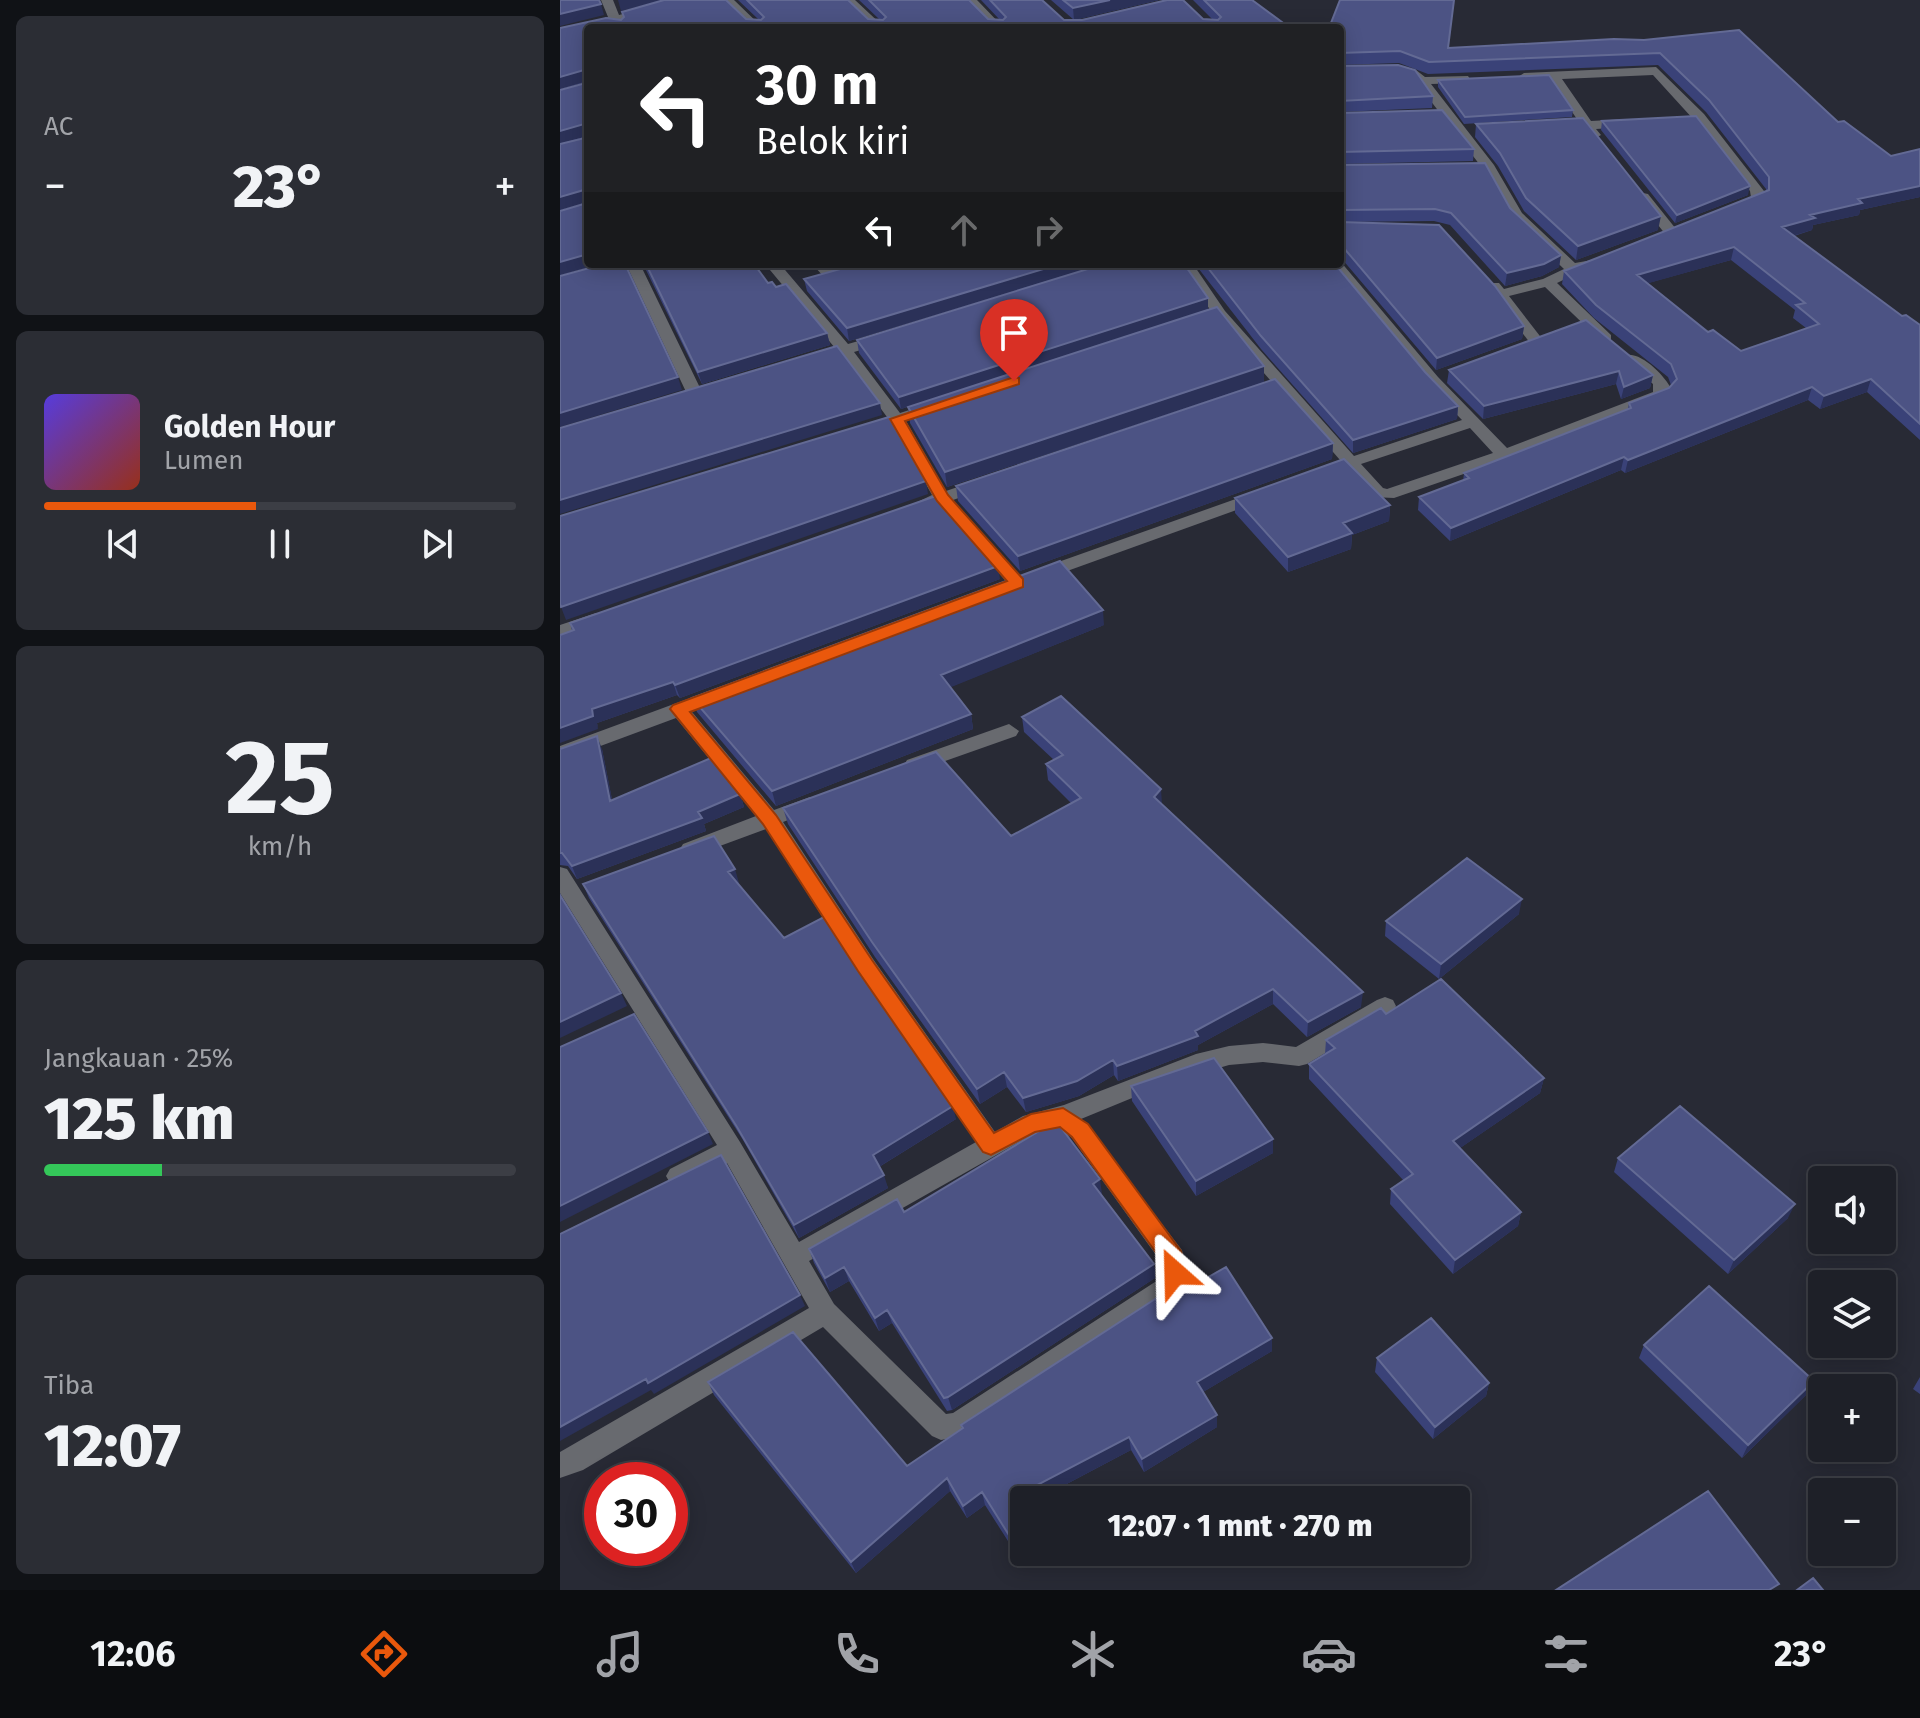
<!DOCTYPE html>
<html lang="id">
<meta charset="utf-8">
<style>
body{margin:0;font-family:"Fira Sans",sans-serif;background:#2b2d34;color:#f1f3f6;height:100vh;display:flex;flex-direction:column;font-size:30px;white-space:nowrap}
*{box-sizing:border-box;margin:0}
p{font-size:26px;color:#a1a3a8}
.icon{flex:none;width:44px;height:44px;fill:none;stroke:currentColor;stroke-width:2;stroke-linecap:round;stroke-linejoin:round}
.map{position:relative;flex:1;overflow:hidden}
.drawer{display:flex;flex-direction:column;gap:16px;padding:16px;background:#101216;width:560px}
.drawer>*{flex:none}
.banner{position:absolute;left:24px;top:24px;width:760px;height:244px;border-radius:8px;box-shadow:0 4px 20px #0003,0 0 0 2px #3c3e45;background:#202124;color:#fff;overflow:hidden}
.controls{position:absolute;left:1248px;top:1166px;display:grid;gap:16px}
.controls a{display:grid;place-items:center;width:88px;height:88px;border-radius:8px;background:#1e2028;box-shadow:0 4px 20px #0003,0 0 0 2px #3c3e45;font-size:40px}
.speed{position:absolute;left:24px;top:1462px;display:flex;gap:16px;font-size:40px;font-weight:700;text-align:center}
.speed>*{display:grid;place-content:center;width:104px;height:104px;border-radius:50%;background:#1e2028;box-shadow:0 4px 20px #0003,0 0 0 2px #3c3e45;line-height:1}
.speed .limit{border:12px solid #d22;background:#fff;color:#111}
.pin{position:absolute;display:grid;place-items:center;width:68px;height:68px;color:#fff;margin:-82px -34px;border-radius:50% 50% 50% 0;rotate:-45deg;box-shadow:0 0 8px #0007}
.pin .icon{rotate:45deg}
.me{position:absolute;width:88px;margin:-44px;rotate:335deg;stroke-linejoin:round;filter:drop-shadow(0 0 6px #0008)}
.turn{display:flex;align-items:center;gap:28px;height:168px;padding:0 40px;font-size:36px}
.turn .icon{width:104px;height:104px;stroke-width:2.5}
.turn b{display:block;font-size:56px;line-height:68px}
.lanes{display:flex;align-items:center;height:76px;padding:0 40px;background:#0003;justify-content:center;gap:40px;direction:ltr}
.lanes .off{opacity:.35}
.big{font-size:60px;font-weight:800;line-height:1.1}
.drawer .tile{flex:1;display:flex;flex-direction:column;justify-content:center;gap:12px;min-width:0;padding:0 28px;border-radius:12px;background:#2b2d34}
.drawer .dial{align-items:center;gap:0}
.dial b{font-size:104px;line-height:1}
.song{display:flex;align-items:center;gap:24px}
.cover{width:96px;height:96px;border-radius:12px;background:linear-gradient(135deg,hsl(250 70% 55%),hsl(10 70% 35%))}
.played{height:8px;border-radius:4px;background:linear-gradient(90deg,#ea580c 45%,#3c3e45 45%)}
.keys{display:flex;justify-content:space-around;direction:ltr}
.heat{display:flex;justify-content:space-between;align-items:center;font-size:44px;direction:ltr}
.charge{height:12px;border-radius:6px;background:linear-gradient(90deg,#34c759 25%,#3c3e45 0)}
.trip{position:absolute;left:450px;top:1486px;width:460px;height:80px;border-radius:8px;background:#1e2028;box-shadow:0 4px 20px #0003,0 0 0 2px #3c3e45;font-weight:800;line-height:80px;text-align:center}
.dock{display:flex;height:128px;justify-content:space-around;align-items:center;background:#0c0d10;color:#a1a3a8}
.dock .icon{width:56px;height:56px}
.dock .on{color:#ea580c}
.dock b{font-size:36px;color:#f1f3f6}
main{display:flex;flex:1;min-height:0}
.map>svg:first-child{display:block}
</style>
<main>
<section class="drawer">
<div class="tile"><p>AC</p>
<div class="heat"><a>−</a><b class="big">23°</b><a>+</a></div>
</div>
<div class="tile">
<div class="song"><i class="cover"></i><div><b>Golden Hour</b><p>Lumen</p></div></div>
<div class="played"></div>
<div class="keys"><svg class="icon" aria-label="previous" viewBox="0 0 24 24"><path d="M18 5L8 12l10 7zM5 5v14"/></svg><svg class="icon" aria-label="pause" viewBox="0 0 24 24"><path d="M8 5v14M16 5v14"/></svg><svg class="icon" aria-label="next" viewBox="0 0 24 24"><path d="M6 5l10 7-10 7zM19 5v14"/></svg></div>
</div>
<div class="tile dial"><b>25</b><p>km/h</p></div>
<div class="tile"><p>Jangkauan · 25%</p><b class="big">125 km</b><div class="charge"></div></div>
<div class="tile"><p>Tiba</p><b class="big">12:07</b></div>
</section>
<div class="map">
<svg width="1360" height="1590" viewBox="0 0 1360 1590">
<rect width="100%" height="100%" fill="#282a35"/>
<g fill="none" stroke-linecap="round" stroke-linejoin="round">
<!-- minor -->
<path fill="#686a6f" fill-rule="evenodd" d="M41,0H53L59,15L116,0H136L61,21L64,28H52L50,24L0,37V29L48,17Z
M161,0H174L203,28H190Z
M282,0H295L325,28H312Z
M404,0H417L444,28H431Z
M1096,67L1144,114L1204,191L1203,202L1182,211H1172V205L1191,197L1190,191L1134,120L1093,75L1002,79L1031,121L1067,119L1073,123L1067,127L1036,129L1041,135L1034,139L1024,130H998V124L1019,122L990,80L964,81L958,77L964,73Z
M856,70L865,77L908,76L910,79L904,83L871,84L934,165L962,213L1015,263L1032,260V266L997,283L1051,335V341H1041L985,287L949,296L983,340L975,345L970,343L929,289V283H939L944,289L983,279L1004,269L951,218L923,169L850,74Z
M1083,193L1088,194L1116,229V235H1106L1078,200V194Z
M780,261L878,377L947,448L1093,392V384L1066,361V355C1082,352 1105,376 1112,390L1105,398L950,458L834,498L812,497L788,469L764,476L758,475L756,471L780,460L655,317L619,264H633L665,311L794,456L902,420L866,383L768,264H780ZM910,428L933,453L827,489L823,488L801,464Z
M66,264H80L143,394L141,397L135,399L127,394Z
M205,264H220L288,344L323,334L328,336V342L294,352L340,413L374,402L380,404V410L346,421L386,491L421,479L427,480L429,484L427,488L393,500L463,579L466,583L463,587H451L379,505L353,513L347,512L345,508L372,495L333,426L306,434L300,432V426L327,417L282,356L253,361V355L275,348Z
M252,264H267L278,276L276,279H266Z
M701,490L707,491L709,495L707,499L485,579L479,581L470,575L473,571Z
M36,613L45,619L42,623L0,638V625Z
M160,687L169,694L167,699L132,712L214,810L250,797L257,799L260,804L257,809L223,822L313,959L435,1132L463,1116L504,1105L636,1054L669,1046L703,1043L736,1047L817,1000L825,997L833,1000L836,1006L833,1012L747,1064L739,1066L703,1062L669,1065L611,1082L521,1119L622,1250L628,1273L616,1296L406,1435L381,1440L372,1436L263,1327L23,1470L0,1478V1452L249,1308L167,1163L118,1187L110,1183L106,1176L110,1169L157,1145L0,893V867L7,869L180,1142L239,1242L416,1142L297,971L206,829L130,857L123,854L120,849L123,844L196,816L116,718L0,761V746ZM497,1127L512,1138L601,1262L602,1272L598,1280L393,1413L386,1414L274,1304L249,1261L477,1132Z
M449,724L459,731L456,736L354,772L344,765L347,760Z"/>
</g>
<!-- wall -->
<path fill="#3a4278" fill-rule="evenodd" d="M104,0H166L186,19H198L178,0H288L308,19H319L299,0H409L428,19H439L421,0H482L504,20H514L491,0H599L514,20H522L607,0H623L643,19H652L633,0H692L730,28H28V264H39L0,275V211L27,202L0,210V144L25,138L26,137L0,144V90L26,83V82L0,89V28L46,18L61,20L64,17L62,12Z
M780,28L889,48L1084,40L1278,122L1331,156L1360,149V197L1300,210L1299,215L1253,225L1252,230L1234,236L1342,316L1360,325V440L1307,392L1260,409L1248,400L1065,473L1061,470L890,541L858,510L859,497L903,481L904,473L1068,409L1069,403L1109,388L1111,385L1108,377L1034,318L1002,284L1004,271L1206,191V189L1146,112L1098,65L868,74L839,63L780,65ZM1171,260L1235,310L1233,318L1246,328L1181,351L1148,332L1088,283Z
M780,66L873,96L872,108L780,112Z
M878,80L1013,110L1012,117L904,124L878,87Z
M780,113L914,149L913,161L780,164Z
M1042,121L1188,195L1115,223L1041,130Z
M916,124L1098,230L1016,260L964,211L938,166L915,137Z
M780,165L950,208L1001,255L999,267L982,276L945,286L890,225L874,221L780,222Z
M780,222L964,326L962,339L876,370L782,259Z
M83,264H194L208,283L216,287L267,333L270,345L142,384Z
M289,264H543L289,341L247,291L244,279L289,266Z
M635,264H775L865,372L898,406L897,419L793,453L701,349Z
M648,298V310L704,366V382L387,487L350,423L348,407L424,383L341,409L299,353L297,340Z
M1026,320L1093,375L1090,388L1061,399L1056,384L923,419L887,383L889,370Z
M773,443L772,459L460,571L398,501L396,486Z
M675,498L830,505L829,521L792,535L791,549L728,572L675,513Z
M440,579L120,698L117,695L37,723L38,729L10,623Z
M544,625L390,687L411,714L413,729L216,806L137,712L132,698Z
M462,717L602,804L801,1007L747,1037L713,1004L638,1045V1050L558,1081L554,1075L519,1096L466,1112L447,1087L420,1104L315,957L228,824L223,808L451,836L511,803L488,780L486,764L494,760L464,732Z
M0,749H42L52,800L180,794L184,807L144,824L146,831L17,879L8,866L0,865Z
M179,883L178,884L224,938L396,1119L319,1167L328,1188L239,1238L183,1140L29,898L23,884Z
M959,914L879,979L825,936L826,921Z
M826,1014L984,1078L980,1093L900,1148L961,1212L958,1226L893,1274L830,1204L831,1189L844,1181L749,1079V1064L765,1054L766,1040Z
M571,1086L713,1139V1153L636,1196L572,1101Z
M1058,1158L1228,1218L1168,1274L1054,1172Z
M541,1194L594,1264L595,1278L392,1410L387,1411L332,1323L319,1331L289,1281L270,1292L254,1263L249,1249L344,1212L542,1194Z
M617,1295L712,1338V1351L643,1392L657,1415V1427L584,1472L571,1450L484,1496L455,1552L425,1505L407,1518L390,1491L296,1573L154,1395L148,1382L347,1466L402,1429L401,1425Z
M1084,1345L1254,1381L1247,1394L1182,1458L1079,1358Z
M817,1358L929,1383L926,1396L873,1439L815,1372Z
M1360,1377V1394L1353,1389Z"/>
<!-- shaded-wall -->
<path fill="#2b3158" d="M58,0H104L61,11Z
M550,0H599L514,20L513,8Z
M41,4L44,15L0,26V14Z
M24,70L27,81L0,89V77Z
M24,124L27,136L0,144V131Z
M1190,186L1188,195L1115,223L1117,215Z
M1360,186V197L1300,210L1299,215L1253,225L1252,230L1219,240L1222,227L1250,215L1298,199Z
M24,190L27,202L0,210V197Z
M1101,216L1098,230L1016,260L1018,246Z
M780,247H783L782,259H780Z
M1174,247L1171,260L1075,287L1077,275Z
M28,254V264H39L0,275V262Z
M1001,255L999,267L982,276L945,286L947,273Z
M500,264H543L289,341L287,328Z
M648,298V310L341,409L339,397Z
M964,326L962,339L876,370L877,358Z
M267,333L270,345L142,384L138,372Z
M704,366V382L387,487L385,472Z
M1059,371L1056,384L923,419L924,406Z
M1093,375L1090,388L1061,399L1064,387Z
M118,377L122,390L0,427V413Z
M1311,379L1307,392L1260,409L1264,396Z
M1252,387L1248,400L1065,473L1068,460Z
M320,403L322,415L0,514V500Z
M898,406L897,419L793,453V440Z
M773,443L772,459L460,571L458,556Z
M1064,457L1061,470L890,541L891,528Z
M366,481L368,494L6,620L1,607Z
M830,505L829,521L792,535L791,549L728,572V557L783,523Z
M438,566L440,579L120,698L115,685Z
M543,610L544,625L384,690L381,675Z
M113,682L117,695L37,723L38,729L0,743V728L32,709Z
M411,714L413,729L216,806L212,791Z
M37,736L42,749L55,814L50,801Z
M601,789L602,804L594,813V797Z
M180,794L184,807L144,824L146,831L17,879L12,866Z
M175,869L179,883L173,886L168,872Z
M962,899L959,914L879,979L881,964Z
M713,989V1004L638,1045V1050L558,1081L557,1066L635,1031Z
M803,992L801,1007L747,1037L748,1022Z
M61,993L67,1006L0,1038V1022Z
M553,1060L554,1075L519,1096L466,1112L463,1098Z
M444,1072L447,1087L420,1104L417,1089Z
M984,1078L980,1093L890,1155L893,1141Z
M393,1106L396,1119L317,1168L313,1155Z
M148,1132L153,1144L0,1222V1206Z
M713,1139V1153L636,1196V1181Z
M324,1175L328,1188L239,1238L234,1225Z
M540,1179L542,1194L534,1198L533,1184Z
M1235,1204L1228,1218L1168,1274L1174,1260Z
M961,1212L958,1226L893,1274L895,1260Z
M594,1264L595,1278L392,1410L388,1397Z
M284,1267L289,1281L270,1292L265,1278Z
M240,1295L245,1306L94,1394L91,1390L0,1441V1427Z
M327,1310L332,1323L319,1331L315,1318Z
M712,1338V1351L638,1395L637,1382Z
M1254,1381L1247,1394L1182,1458L1188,1445Z
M929,1383L926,1396L873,1439L875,1427Z
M657,1415V1427L584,1472L582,1459Z
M569,1437L571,1450L480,1498L477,1485Z
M387,1478L390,1491L296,1573L291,1562Z
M422,1492L425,1505L407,1518L403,1506Z
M464,1532V1546L455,1552L452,1540Z"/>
<!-- building -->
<path fill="#4c5384" stroke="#636a94" stroke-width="2" fill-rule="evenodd" d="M0,0H39L41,4L0,14Z
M104,0H166L186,19L201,20L204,17L187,0H288L308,19L323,20L326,17L309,0H409L428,19L443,20L446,17L430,0H482L504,20H522L607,0H623L643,19L658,20L661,17L644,0H692L730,28H28V254L0,262V211L27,203V193L24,190L0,197V144L25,138L28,127L24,124L0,131V90L26,83L28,72L24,70L0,77V28L46,18L61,20L64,17L62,12Z
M503,0H550L513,8Z
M780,0H894L888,48L1054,39L1084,40L1179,30L1278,122L1284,121L1331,156L1360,149V186L1298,199L1302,203L1250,215L1255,218L1222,227L1342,316L1346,315L1360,325V424L1311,379L1264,396L1252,387L1068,460L1064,457L891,528L859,497L909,478L904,473L1071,408L1069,403L1109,388L1117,379L1111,364L1036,305L1004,271L1209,190V177L1149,100L1100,53L869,62L840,51L780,53V28H769ZM1174,247L1245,303L1236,305L1259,324L1181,351L1153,330L1148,332L1077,275Z
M838,65L855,70L873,96L780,101V66Z
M989,75L1013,110L905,117L878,80Z
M882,110L914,149L780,152V113Z
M1136,116L1189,184L1190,186L1117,215L1042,121Z
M1023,118L1101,216L1018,246L966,198L940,153L916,124Z
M925,163L950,208L1001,255L984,264L947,273L891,213L875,209L780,210V165Z
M780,222L879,225L935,286L964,326L877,358L783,247H780Z
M44,264H65L118,377L0,413V276Z
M86,264H194L208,283L212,282L216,287L226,284L267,333L138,372Z
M289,264H500L287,328L244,279L291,266Z
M544,264H624L648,298L339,397L297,340Z
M645,264H775L865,372L898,406L793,440L701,336Z
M657,307L704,366L385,472L348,407Z
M1026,320L1093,375L1064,387L1059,371L924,406L889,370Z
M277,346L320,403L0,500V428Z
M715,379L773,443L458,556L396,486Z
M329,417L366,481L1,607L0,604V516Z
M784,459L830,505L783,523L792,533L728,557L675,498Z
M376,496L438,566L115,685L113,682L32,709L33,716L0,728V635L14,630L10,623Z
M500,561L543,610L381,675L411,714L212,791L132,698Z
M501,696L601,789L594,797L803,992L748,1022L713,989L635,1031L638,1036L557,1066L553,1060L517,1081L463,1098L444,1072L417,1089L312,942L223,808L376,752L451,836L521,798L486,764L503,755L462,717Z
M37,736L50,801L151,758L180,794L138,812L142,818L12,866L2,853H0V749Z
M154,836L175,869L168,872L224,938L264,917L393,1106L313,1155L324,1175L234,1225L177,1127L23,884Z
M907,858L962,899L881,964L826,921Z
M0,895L61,993L0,1022Z
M881,979L984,1078L893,1141L961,1212L895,1260L831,1189L853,1174L749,1064L775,1048L766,1040L821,1008L826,1014Z
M74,1014L148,1132L0,1206V1047Z
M654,1058L713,1139L636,1181L571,1086Z
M1120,1106L1235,1204L1174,1260L1058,1158Z
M496,1121L540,1179L533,1184L594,1264L388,1397L384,1398L327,1310L315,1318L284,1267L265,1278L249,1249L337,1199L344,1212Z
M161,1155L240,1295L88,1383L86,1379L0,1427V1234Z
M666,1267L712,1338L637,1382L657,1415L582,1459L569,1437L477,1485L487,1500H464V1532L452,1540L422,1492L403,1506L387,1478L291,1562L148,1382L233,1332L347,1466L403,1428L401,1425L612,1288L617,1295Z
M1149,1286L1254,1381L1188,1445L1084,1345Z
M871,1318L929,1383L875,1427L817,1358Z
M1148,1491L1219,1584L1209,1590H996Z
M1253,1578L1263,1590H1237Z"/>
<!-- route -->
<path fill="#ea580c" stroke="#983908" stroke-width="2" d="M454,377L459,378V384L345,421L388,495L463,579V587L130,712L216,815L312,960L434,1133L471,1114L503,1108L528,1124L621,1251L626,1273L623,1281L615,1284L607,1281L602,1261L512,1137L500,1127L475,1132L431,1155L423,1152L298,971L203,824L110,709L113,705L447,581L377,501L330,419Z"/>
</svg>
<div class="controls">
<a><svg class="icon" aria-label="sound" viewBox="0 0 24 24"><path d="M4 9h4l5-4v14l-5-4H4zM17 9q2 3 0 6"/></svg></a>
<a><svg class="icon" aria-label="layers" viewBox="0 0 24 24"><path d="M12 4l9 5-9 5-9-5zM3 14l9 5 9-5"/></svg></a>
<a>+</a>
<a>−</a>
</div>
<div class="speed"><div class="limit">30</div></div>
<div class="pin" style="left:454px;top:381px;background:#d93025"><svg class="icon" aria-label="arrive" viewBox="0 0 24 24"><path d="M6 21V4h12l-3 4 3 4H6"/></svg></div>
<svg class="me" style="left:615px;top:1273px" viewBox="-20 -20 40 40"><path d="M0-17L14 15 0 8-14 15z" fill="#ea580c" stroke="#fff" stroke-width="4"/></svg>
<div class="trip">12:07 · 1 mnt · 270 m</div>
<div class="banner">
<div class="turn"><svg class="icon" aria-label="left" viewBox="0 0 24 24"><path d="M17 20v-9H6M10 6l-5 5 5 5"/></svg><div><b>30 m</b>Belok kiri</div></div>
<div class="lanes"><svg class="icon" aria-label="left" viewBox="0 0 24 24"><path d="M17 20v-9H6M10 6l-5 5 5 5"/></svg><svg class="icon off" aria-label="ahead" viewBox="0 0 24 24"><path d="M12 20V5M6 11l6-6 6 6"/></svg><svg class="icon off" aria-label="right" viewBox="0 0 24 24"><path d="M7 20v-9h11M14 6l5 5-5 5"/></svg></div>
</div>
</div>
</main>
<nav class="dock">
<b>12:06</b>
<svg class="icon on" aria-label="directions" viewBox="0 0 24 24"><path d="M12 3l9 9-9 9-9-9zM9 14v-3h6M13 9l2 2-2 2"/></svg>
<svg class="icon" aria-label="music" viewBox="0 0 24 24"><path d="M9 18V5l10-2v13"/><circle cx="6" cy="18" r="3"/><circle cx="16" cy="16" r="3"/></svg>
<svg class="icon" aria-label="phone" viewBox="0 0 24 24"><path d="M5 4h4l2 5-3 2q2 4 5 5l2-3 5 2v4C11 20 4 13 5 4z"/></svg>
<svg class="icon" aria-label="climate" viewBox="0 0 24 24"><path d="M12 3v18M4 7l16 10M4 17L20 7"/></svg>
<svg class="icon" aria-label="car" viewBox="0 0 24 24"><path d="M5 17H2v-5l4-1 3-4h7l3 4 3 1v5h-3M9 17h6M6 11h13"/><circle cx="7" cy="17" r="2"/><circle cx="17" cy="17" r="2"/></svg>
<svg class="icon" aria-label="filters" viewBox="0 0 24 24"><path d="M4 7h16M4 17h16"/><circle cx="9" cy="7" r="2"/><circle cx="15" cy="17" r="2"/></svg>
<b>23°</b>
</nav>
